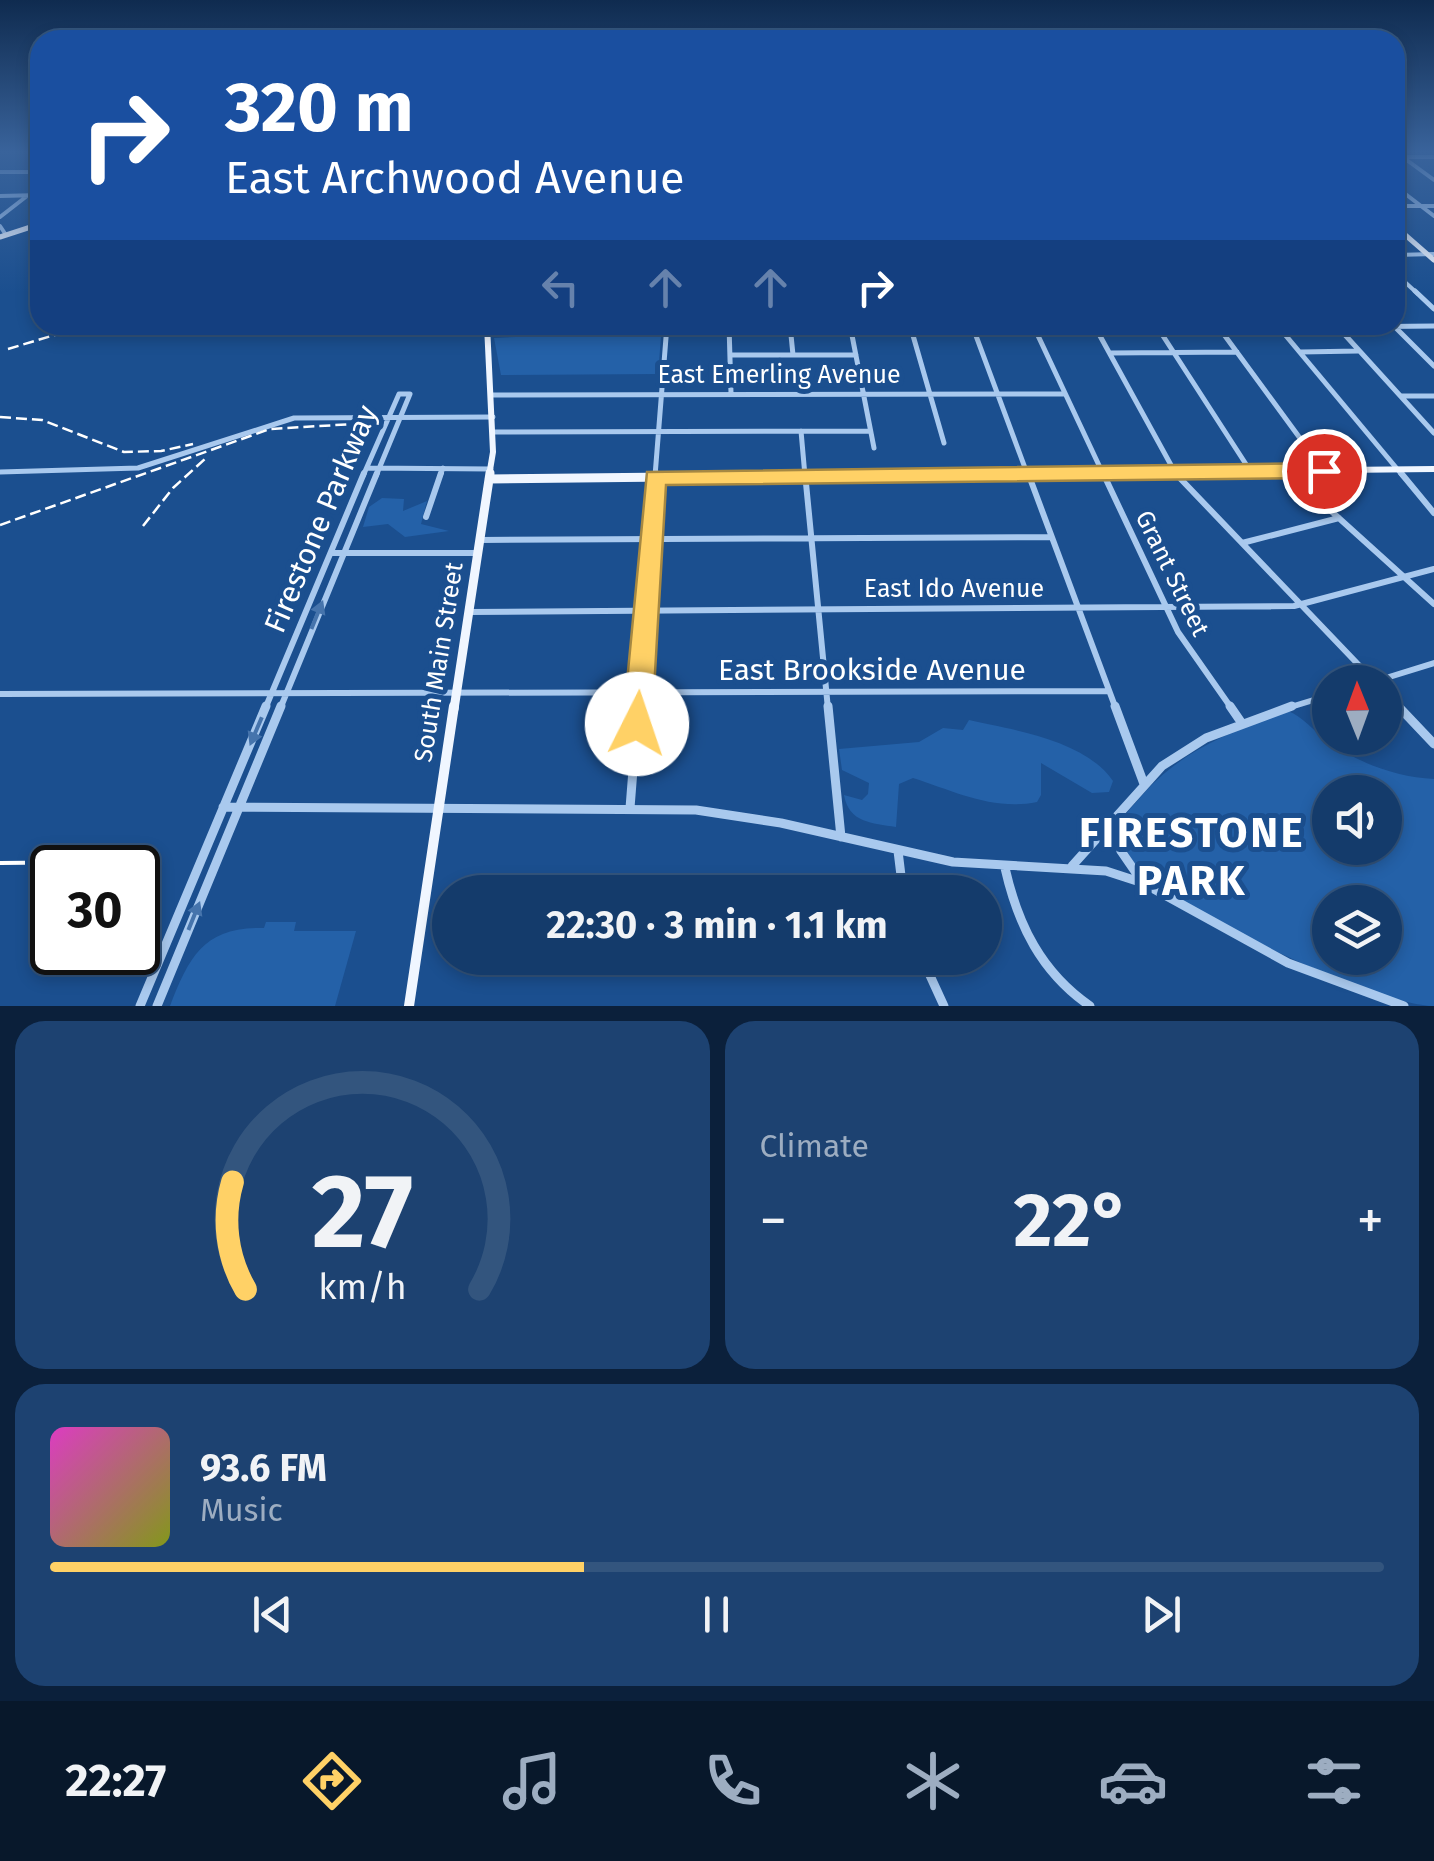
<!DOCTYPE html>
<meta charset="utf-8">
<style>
body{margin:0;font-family:"Fira Sans",sans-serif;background:#1d4271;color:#f1f3f6;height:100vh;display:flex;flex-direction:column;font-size:38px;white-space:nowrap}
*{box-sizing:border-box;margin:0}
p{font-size:32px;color:#9dadc1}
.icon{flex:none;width:55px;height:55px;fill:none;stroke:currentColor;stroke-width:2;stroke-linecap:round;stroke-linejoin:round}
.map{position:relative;height:1006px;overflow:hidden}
.panel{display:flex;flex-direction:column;gap:15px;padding:15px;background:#0b203b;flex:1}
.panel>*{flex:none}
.banner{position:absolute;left:30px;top:30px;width:1375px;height:305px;border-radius:30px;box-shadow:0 5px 15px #0003,0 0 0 2px #33557e;background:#1a4fa0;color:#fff;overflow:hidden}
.needle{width:65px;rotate:359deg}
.fabs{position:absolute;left:1312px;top:665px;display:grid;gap:20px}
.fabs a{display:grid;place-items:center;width:90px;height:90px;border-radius:50%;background:#143b6b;box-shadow:0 5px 15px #0003,0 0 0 2px #33557e;font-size:50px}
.speed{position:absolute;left:30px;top:845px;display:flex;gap:20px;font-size:50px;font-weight:700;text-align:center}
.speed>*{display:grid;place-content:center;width:130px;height:130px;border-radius:50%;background:#143b6b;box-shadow:0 5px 15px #0003,0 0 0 2px #33557e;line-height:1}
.speed .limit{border:5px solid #111;border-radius:15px;background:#fff;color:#111}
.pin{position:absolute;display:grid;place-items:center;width:85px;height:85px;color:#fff;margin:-42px;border:5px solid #fff;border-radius:50%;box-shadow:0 2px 10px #0007}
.me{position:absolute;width:110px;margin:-55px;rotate:4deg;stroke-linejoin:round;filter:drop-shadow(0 0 8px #0008)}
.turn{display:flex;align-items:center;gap:35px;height:210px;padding:0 30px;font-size:45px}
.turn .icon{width:130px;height:130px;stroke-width:2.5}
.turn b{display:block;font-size:70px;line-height:85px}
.lanes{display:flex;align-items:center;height:95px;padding:0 30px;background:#0003;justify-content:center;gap:50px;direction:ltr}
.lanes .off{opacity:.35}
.big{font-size:75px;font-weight:700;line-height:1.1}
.panel .widget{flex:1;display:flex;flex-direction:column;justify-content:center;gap:15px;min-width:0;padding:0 35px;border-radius:30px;background:#1d4271}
.panel .dial{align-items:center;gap:0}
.dial svg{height:260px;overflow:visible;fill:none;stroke:#33557e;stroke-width:7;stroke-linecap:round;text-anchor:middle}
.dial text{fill:#f1f3f6;stroke:none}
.song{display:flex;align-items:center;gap:30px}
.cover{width:120px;height:120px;border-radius:15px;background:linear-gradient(135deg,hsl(310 70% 55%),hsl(70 70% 35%))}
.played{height:10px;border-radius:5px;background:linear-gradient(90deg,#ffd166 40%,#33557e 40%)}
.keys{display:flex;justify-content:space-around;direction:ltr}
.heat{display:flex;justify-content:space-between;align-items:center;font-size:55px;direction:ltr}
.panel .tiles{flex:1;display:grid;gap:15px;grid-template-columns:1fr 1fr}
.widget:last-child{grid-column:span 2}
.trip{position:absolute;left:432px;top:875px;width:570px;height:100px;border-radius:50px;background:#143b6b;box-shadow:0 5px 15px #0003,0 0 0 2px #33557e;font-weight:700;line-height:100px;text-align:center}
.dock{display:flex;height:160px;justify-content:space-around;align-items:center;background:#08182b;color:#9dadc1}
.dock .icon{width:70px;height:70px}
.dock .on{color:#ffd166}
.dock b{font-size:45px;color:#f1f3f6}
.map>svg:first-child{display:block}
</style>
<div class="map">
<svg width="1434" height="1006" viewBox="0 0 1434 1006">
<rect width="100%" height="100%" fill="#1b4f8f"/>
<!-- green -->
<path fill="#2461a8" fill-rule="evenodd" d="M518,325H662L658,374L501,375L494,338L516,337Z
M382,498L404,499L403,511L427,501L421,524L449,531L405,537L388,524L363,527L369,507Z
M1288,711C1303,717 1314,731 1327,741C1358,763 1396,777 1434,779V1006C1379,1006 1172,909 1137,867C1129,856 1119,839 1121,825C1123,815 1132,807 1138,800C1179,751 1230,732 1288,711ZM1330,792H1385V848H1330ZM1330,902H1385V958H1330Z
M969,720C1014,730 1085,740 1113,781L1109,792L1092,793L1041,763V795L1037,802C993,811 954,791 913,778L899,784L896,827C872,823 849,823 844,795L862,800L868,794L869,783L842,770L839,749L919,742L943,728L963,730Z
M266,922H296L294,931H356L335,1006H170C189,956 205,926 264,928Z"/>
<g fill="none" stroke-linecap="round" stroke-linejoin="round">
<!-- minor-far3 -->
<path stroke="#a9c9ee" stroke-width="4" d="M1395,157H1434
M1404,158L1434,180
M0,172H40
M1395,186L1434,216
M0,196L40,195
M1395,206H1434
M0,217L27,196
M0,226L6,235
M1395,255L1434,254
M1395,273L1418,294"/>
<!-- minor-far2 -->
<path stroke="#a9c9ee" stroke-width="5" d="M1415,291L1434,309
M729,325L731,393
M790,325L793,355
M850,325L874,448
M910,325L944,443
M972,325L1028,476
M1033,325L1104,476
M1094,325L1177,476
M1156,325L1251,472
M1217,325L1324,471
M1277,325L1403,476
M1336,325L1434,433
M1394,326L1434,366
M1339,327L1434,326
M1301,352L1358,351
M1110,353L1237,352
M730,355H856
M493,395L1065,394
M1402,396H1434
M801,431L805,476
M493,432L870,431
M367,468L491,469
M0,472L138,468L294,418L493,417
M1288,472L1292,476
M363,476L399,394H410
M376,476L410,394
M440,476L443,468
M655,476L667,325"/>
<!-- minor-far1 -->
<path stroke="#a9c9ee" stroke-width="6" d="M805,473L828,709
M1028,473L1116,709
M1103,473L1178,632L1232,709
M1175,473L1375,682
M1289,473L1434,604
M1401,473L1434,513
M426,517L441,473
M480,540L1051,537
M1242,543L1339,518
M331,553H478
M469,612L1294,606L1434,569
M1373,682L1434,663
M1385,693L1400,709
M0,694L1109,691
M265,709L364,473
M280,709L377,473
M638,709L656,473
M1284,709L1330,695"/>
<!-- minor -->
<path stroke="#a9c9ee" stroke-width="9" d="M828,706L841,837
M1115,706L1144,784
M1230,706L1241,722
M1398,706L1434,744
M223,807L696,810L781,823L953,862L1106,871L1143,883L1288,963L1404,1006
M630,808L638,706
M1114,824L1121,851L1143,883
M898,851L903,892
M1072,866L1162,766L1206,738L1292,706
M1005,868C1018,925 1041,972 1090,1006
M922,958L944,1006
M140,1006L266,706
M157,1006L281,706"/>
<!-- major-far3 -->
<path stroke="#f0f6ff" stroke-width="5" d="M1395,226L1434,260
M0,237L40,224"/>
<!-- major-far2 -->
<path stroke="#f0f6ff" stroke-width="6" d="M487,325L493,452L489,476
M804,476L1434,469"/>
<!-- major-far1 -->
<path stroke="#f0f6ff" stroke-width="9" d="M489,479L1041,473
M454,709L490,473"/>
<!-- major -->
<path stroke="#f0f6ff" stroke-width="10" d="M409,1006L454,706"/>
<!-- rail-far1 -->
<path stroke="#fff" stroke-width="2.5" stroke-dasharray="11 5" stroke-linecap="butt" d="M8,349L78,328
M0,417L42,420L124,452L161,451L193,444
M0,525L270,429L370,423
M143,526L173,488L206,458"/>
<!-- rail -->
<path stroke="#fff" stroke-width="4" stroke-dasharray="25 10" stroke-linecap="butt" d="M0,863L112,862"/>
</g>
<!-- one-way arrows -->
<defs><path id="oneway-solid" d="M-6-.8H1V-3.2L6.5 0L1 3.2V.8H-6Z" transform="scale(2.5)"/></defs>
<g fill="#4674ac">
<use href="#oneway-solid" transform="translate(317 615) rotate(-68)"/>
<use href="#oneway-solid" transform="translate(256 731) rotate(113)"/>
<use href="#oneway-solid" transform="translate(194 916) rotate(-68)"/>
</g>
<!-- sky -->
<linearGradient id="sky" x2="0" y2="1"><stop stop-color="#0f2b4f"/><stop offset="0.52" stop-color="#39639b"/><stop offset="1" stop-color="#39639b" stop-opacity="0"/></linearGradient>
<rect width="1434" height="292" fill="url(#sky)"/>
<!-- route -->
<path fill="#ffd166" stroke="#a68842" stroke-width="2.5" d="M1324,463L1335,471L1324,478L666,485L652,724L647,733L637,737L627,733L623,724L647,472Z"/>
<g text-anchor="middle" stroke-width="10" stroke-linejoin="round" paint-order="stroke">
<!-- street labels -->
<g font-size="25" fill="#fff" stroke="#1b4f8f">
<text x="779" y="383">East Emerling Avenue</text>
<text transform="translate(1173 573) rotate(64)" y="9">Grant Street</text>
<text x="954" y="597">East Ido Avenue</text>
<text transform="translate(438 662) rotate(-81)" y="9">South Main Street</text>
</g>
<!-- near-street labels -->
<g font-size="30" fill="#fff" stroke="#1b4f8f">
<text transform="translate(321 519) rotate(-67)" y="10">Firestone Parkway</text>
<text x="872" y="680">East Brookside Avenue</text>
</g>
<!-- near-district labels -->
<g font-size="42" font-weight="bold" letter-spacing="2.5" fill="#fff" stroke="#1b4f8f">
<text x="1192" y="847">FIRESTONE<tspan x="1192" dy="48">PARK</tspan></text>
</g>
</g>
</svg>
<div class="fabs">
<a><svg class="needle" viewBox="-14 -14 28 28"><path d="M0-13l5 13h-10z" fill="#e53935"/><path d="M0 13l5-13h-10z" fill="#9dadc1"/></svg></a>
<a><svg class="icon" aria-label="sound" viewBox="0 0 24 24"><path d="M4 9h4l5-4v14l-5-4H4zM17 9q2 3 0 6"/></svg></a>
<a><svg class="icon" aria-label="layers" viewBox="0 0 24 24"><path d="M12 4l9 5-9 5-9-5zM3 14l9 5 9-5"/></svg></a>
</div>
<div class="speed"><div class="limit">30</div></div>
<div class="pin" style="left:1324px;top:471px;background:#d93025"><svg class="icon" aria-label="arrive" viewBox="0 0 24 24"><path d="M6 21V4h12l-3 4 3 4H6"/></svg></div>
<svg class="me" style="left:637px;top:724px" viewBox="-20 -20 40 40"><circle r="19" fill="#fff"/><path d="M0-13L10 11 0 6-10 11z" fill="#ffd166"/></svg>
<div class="trip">22:30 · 3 min · 1.1 km</div>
<div class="banner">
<div class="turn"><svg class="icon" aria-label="right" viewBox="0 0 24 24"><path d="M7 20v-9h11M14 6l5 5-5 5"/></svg><div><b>320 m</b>East Archwood Avenue</div></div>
<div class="lanes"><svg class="icon off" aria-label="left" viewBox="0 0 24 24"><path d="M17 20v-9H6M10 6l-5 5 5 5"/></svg><svg class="icon off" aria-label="ahead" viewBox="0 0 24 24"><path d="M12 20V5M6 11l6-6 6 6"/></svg><svg class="icon off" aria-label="ahead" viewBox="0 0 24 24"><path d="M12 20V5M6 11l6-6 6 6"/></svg><svg class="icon" aria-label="right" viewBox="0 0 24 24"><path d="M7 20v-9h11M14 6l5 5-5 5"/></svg></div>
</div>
</div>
<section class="panel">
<div class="tiles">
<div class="widget dial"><svg viewBox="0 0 100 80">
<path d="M14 69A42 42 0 1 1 86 69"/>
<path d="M14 69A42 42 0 0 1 10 36" stroke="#ffd166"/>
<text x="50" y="56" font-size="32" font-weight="700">27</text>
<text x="50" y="72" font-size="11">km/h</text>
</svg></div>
<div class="widget"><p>Climate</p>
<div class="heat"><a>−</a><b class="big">22°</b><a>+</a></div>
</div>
<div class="widget">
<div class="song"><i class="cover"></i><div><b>93.6 FM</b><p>Music</p></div></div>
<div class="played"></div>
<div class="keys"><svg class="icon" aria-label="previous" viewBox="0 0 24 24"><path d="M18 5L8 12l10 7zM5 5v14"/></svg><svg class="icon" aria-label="pause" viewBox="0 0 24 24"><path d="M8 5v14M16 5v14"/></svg><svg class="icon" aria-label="next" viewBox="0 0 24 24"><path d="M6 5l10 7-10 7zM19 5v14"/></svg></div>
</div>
</div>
</section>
<nav class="dock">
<b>22:27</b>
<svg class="icon on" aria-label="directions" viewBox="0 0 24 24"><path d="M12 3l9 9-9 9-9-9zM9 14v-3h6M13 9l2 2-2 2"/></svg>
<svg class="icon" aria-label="music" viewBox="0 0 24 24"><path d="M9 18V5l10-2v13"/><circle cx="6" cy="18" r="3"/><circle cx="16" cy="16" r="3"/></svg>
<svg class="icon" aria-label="phone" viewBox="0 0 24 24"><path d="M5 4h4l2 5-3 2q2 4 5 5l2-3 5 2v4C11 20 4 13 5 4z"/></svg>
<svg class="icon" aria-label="climate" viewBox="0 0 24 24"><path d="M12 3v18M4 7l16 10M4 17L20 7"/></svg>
<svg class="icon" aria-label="car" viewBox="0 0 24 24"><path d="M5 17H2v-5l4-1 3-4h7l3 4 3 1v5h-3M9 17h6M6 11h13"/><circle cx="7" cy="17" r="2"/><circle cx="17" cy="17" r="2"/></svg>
<svg class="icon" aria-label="filters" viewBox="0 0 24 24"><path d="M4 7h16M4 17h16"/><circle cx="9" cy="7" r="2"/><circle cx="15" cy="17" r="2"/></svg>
</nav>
